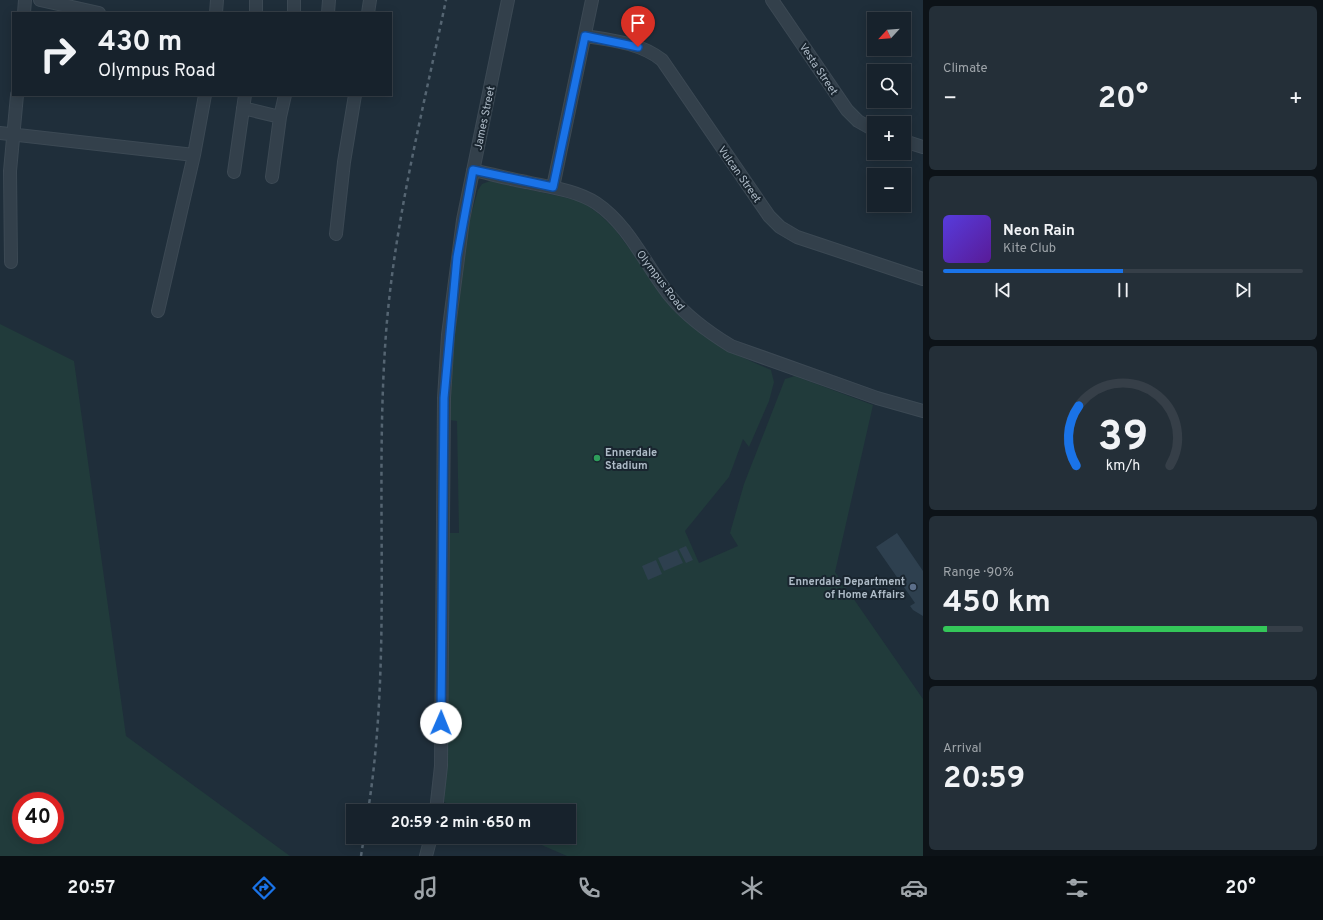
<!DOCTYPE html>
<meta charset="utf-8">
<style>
body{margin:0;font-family:Overpass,sans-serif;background:#242f38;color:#f1f3f6;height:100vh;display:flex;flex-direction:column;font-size:15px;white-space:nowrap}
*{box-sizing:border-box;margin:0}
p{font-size:13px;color:#9ea4a9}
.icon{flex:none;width:22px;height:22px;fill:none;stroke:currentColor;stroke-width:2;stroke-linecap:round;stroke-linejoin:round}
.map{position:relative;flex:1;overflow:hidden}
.side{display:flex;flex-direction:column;gap:6px;padding:6px;background:#0d1318;width:400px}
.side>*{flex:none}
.banner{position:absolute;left:12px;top:12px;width:380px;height:84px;border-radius:0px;box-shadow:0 2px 10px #0003,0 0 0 1px #363f48;background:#17222c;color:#f1f3f6;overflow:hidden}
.needle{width:26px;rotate:244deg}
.fabs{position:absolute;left:867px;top:12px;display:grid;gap:8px}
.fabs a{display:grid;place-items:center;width:44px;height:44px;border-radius:0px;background:#17222c;box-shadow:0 2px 10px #0003,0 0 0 1px #363f48;font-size:20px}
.speed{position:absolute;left:12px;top:792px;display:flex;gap:8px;font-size:20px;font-weight:700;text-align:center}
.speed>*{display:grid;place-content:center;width:52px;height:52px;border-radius:50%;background:#17222c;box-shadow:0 2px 10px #0003,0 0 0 1px #363f48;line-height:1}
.speed .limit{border:6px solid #d22;background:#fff;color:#111}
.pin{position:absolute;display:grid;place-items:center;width:34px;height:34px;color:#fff;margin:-41px -17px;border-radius:50% 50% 50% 0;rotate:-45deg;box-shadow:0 0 4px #0007}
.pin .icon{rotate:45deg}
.me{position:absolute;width:44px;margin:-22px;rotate:1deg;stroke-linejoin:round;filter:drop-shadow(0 0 3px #0008)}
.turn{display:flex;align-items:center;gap:14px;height:84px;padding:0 20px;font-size:18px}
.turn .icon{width:52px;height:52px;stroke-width:2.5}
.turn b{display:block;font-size:28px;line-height:34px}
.big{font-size:30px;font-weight:700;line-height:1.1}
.side .widget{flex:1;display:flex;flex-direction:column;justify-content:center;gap:6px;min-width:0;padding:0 14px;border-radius:6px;background:#242f38}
.side .dial{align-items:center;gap:0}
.dial svg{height:104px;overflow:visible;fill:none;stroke:#363f48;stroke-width:7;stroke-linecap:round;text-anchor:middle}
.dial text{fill:#f1f3f6;stroke:none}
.song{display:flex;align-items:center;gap:12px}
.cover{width:48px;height:48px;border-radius:6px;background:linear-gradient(135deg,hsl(250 70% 55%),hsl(270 70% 35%))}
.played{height:4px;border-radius:2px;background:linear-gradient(90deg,#1a73e8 50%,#363f48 50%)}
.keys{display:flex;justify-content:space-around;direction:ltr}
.heat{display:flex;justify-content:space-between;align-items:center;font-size:22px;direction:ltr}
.charge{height:6px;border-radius:3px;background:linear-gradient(90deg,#34c759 90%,#363f48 0)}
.trip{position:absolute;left:346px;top:804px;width:230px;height:40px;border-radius:0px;background:#17222c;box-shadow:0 2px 10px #0003,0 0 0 1px #363f48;font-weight:700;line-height:40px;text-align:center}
.tabs{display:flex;height:64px;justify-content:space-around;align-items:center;background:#090e12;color:#9ea4a9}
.tabs .icon{width:28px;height:28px}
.tabs .selected{color:#1a73e8}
.tabs b{font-size:18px;color:#f1f3f6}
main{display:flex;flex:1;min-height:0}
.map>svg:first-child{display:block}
</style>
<main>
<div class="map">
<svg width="923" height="856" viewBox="0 0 923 856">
<rect width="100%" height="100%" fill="#1f2e3a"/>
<!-- green -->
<path fill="#213b3b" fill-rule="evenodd" d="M490,181L581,201L598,213L614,228L678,313L705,337L735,354L771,370L774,382L769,401L749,447L743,439L729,477L685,531L699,563L738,546L730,533L744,484L785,379L795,376L873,405L835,572L923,699V856H567L523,837H569V811H465L444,802L447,726L448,533H459L457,421L449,420L451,367L462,261L468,226L478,190L482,184Z
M0,324L74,361L126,736L290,856H0ZM21,801H55V835H21Z"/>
<!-- building -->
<path fill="#2e404f" d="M897,533L923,571V616L913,610L910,606L915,603L876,547Z
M686,546L693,560L686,563L679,549Z
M677,550L683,563L664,571L658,558Z
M656,560L662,574L648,580L642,566Z"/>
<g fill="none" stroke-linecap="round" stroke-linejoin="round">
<!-- minor casing -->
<g stroke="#3c4954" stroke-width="14">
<path id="minor" d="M40,0L99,13
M772,0L847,110L858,121L874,130
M24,13L25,0
M216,13L217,0
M256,13V0
M294,13V0
M328,13L329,0
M368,13L370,0
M585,36C611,40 641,43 662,60L769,216L780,227L797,237L923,279
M243,108L280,117
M0,133L194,155
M904,141L923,147
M473,170C491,174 509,179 526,182C549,187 576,190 596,203C629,225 646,266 670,296C687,317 708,332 731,346L877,398L923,411
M234,172L245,95
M272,177L280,117L285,95
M553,187L592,0
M336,234L344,162L355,95
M11,262L10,171L17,95
M158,311L194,155L205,95
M436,811L441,766L444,398L448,335L463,220L508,0
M426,856L431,837"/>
</g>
<!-- minor -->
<use href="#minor" stroke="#33404b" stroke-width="12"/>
<!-- rail -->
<path stroke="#556572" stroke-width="2.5" stroke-dasharray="4 4" stroke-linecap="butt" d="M368,811C392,658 375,502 385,348C392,230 422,115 446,0
M361,856L364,837"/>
</g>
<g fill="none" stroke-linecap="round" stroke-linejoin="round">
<!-- route casing -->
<g stroke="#114b97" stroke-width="10">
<path id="route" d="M441,723L444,398L457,257L473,170L553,187L585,36L638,47"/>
</g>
<!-- route -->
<use href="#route" stroke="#1a73e8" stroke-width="7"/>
</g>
<!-- markers -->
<circle fill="#2e9e5b" stroke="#19252f" stroke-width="1.5" cx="597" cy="458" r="4"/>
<circle fill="#5c6f8a" stroke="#19252f" stroke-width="1.5" cx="913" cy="587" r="4"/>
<g text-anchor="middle" stroke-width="4" stroke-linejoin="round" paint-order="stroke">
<!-- street labels -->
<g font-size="11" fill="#aebbc7" stroke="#19252f">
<text transform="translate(819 69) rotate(56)" y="4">Vesta Street</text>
<text transform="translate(484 118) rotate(-78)" y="4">James Street</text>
<text transform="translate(740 174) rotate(55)" y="4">Vulcan Street</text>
<text transform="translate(661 280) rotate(53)" y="4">Olympus Road</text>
</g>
<!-- poi labels -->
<g font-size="11" font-weight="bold" fill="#aebbc7" stroke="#19252f" text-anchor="start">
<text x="605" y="456">Ennerdale<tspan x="605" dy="13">Stadium</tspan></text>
<text x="905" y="585" text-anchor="end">Ennerdale Department<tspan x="905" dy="13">of Home Affairs</tspan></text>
</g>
</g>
</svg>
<div class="fabs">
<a><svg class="needle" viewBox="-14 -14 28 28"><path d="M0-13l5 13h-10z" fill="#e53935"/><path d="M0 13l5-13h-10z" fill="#9ea4a9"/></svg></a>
<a><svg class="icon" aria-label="search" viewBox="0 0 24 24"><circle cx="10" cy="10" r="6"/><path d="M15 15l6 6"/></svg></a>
<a>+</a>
<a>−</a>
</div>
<div class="speed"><div class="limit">40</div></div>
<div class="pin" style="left:638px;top:47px;background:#d93025"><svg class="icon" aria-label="arrive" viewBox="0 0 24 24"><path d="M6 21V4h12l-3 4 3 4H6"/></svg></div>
<svg class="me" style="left:441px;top:723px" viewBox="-20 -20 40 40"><circle r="19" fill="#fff"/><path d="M0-13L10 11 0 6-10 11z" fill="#1a73e8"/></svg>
<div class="trip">20:59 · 2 min · 650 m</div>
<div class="banner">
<div class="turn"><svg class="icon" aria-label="right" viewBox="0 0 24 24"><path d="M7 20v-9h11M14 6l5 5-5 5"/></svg><div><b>430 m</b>Olympus Road</div></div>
</div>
</div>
<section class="side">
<div class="widget"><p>Climate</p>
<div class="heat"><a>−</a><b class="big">20°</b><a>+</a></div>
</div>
<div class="widget">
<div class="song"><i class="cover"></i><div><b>Neon Rain</b><p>Kite Club</p></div></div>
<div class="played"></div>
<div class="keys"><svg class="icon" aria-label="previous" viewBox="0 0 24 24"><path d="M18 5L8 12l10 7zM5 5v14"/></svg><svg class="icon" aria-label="pause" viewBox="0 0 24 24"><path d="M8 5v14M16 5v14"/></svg><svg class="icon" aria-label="next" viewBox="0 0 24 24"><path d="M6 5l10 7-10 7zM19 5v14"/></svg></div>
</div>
<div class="widget dial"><svg viewBox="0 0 100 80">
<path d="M14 69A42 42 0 1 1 86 69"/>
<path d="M14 69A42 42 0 0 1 16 23" stroke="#1a73e8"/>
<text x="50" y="56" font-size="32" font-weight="700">39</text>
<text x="50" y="72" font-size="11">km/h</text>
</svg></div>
<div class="widget"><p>Range · 90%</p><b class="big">450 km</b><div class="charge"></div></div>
<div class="widget"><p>Arrival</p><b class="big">20:59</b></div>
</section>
</main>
<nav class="tabs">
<b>20:57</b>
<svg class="icon selected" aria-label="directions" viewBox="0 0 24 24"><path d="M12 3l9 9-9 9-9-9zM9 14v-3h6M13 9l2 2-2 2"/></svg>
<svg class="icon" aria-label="music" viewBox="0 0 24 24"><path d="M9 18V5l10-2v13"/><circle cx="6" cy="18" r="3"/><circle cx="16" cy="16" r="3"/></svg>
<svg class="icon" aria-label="phone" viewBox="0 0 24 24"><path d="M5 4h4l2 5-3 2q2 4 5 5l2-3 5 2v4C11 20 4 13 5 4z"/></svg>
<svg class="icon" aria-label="climate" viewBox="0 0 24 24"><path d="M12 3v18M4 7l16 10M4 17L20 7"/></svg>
<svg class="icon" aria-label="car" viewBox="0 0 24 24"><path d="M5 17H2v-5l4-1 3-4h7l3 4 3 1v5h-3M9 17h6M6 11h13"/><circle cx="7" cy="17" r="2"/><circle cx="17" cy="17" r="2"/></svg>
<svg class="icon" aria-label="filters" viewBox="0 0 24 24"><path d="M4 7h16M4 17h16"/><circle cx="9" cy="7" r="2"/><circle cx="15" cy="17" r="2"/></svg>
<b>20°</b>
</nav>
